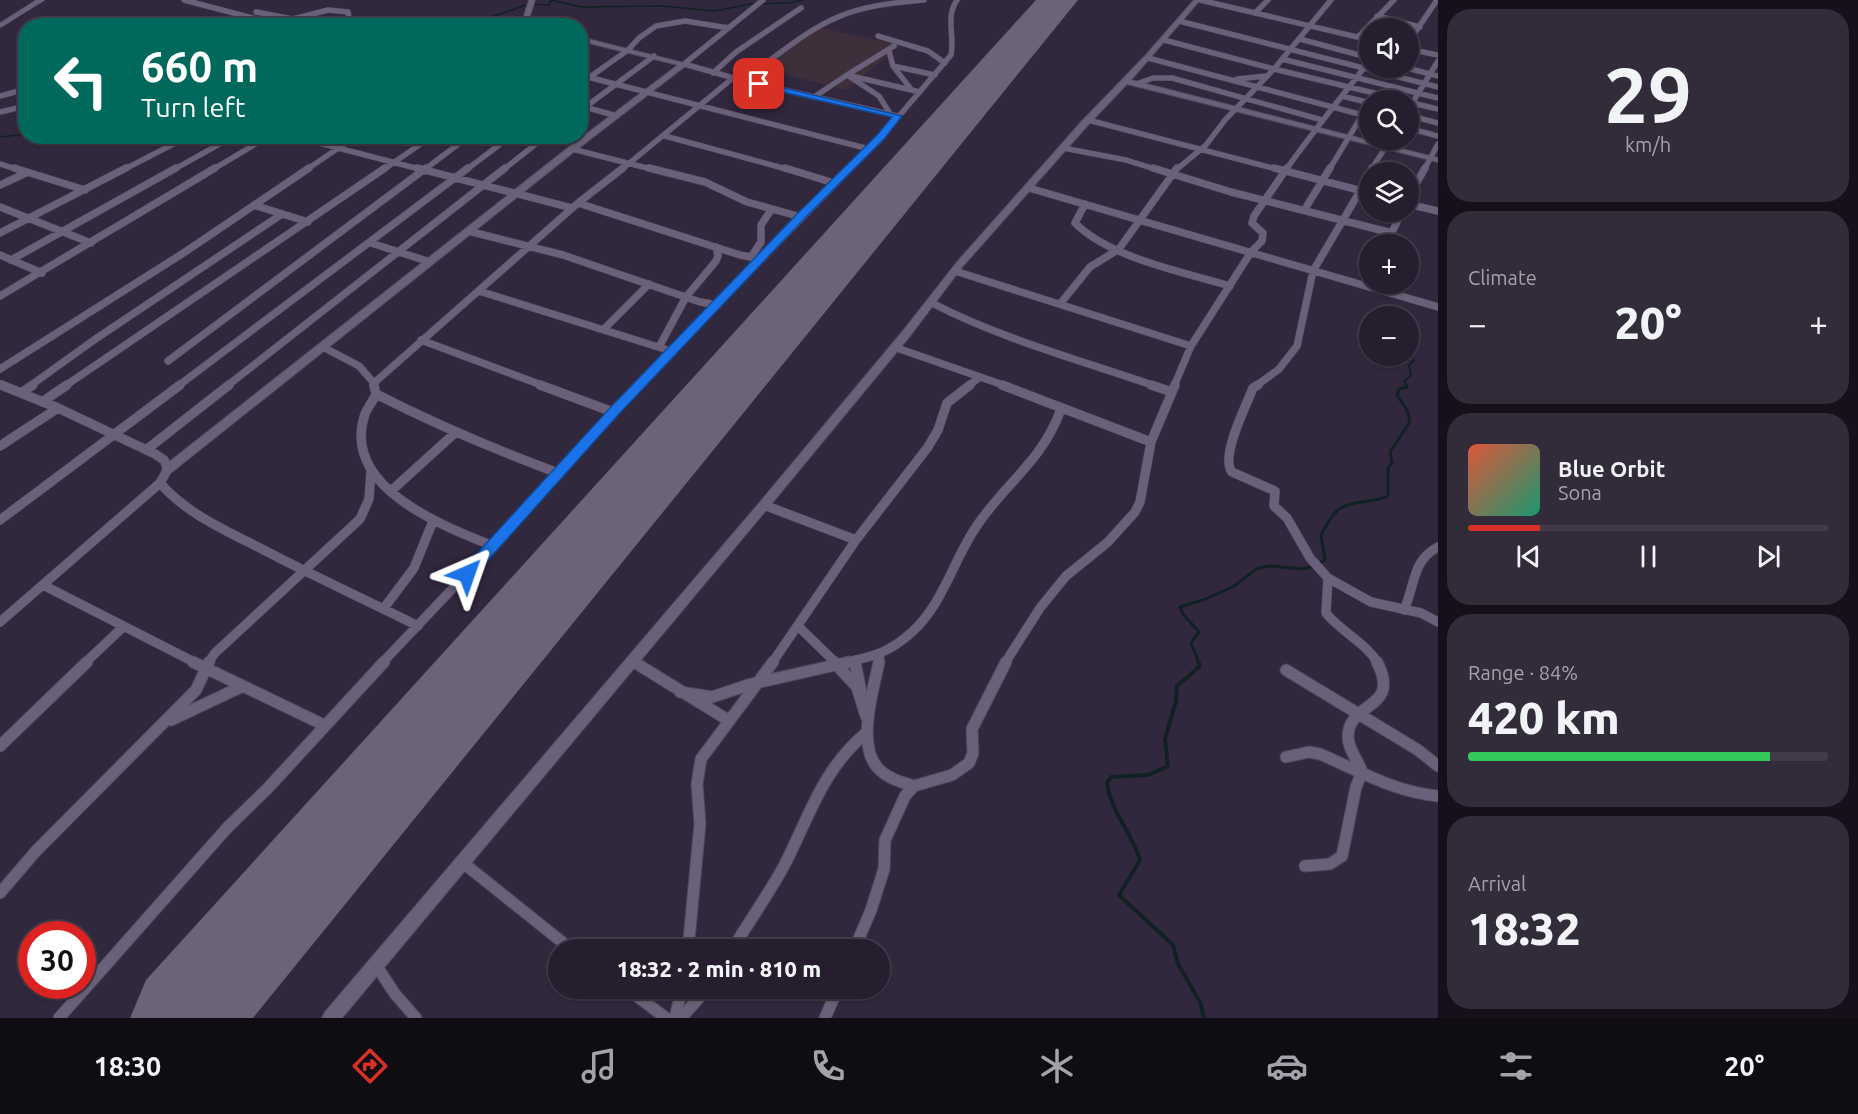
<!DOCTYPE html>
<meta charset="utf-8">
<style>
body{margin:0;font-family:Ubuntu,sans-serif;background:#322b3a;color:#f1f3f6;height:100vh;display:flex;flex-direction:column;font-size:22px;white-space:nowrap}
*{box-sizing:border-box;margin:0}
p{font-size:20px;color:#a4a2aa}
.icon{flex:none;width:33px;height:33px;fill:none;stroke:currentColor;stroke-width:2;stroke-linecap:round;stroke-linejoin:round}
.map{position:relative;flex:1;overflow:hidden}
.side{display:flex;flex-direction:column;gap:9px;padding:9px;background:#151019;width:420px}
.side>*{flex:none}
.hud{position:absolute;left:18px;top:18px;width:570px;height:126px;border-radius:24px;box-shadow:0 2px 4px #0004,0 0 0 2px #423c4a;background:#00695c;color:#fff;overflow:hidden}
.controls{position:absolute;left:1359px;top:18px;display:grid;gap:12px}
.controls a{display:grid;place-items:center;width:60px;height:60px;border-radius:50%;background:#261e2e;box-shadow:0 2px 4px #0004,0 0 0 2px #423c4a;font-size:30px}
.speed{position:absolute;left:18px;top:921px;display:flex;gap:12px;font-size:30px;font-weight:700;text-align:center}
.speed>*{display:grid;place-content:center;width:78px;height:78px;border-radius:50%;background:#261e2e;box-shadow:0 2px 4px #0004,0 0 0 2px #423c4a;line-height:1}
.speed .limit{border:9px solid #d22;background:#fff;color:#111}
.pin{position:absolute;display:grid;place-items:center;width:51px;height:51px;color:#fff;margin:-26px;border-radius:12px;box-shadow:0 3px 9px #0006}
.me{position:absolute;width:66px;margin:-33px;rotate:43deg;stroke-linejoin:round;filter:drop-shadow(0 0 4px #0008)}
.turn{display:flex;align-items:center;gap:21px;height:126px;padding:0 24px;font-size:27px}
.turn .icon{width:78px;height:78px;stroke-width:2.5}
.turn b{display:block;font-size:42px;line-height:51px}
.big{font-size:45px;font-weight:800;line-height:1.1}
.side .tile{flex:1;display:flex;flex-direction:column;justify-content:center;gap:9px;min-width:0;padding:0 21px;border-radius:24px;background:#322b3a}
.side .dial{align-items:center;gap:0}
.dial b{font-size:78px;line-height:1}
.song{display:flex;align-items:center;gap:18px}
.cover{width:72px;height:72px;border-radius:9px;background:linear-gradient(135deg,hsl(10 70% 55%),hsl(160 70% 35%))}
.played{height:6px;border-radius:3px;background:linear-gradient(90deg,#d93025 20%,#423c4a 20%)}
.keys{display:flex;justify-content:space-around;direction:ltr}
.heat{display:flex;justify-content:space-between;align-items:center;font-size:33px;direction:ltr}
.charge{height:9px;border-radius:4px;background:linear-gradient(90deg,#34c759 84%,#423c4a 0)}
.trip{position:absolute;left:548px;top:939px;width:342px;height:60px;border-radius:30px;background:#261e2e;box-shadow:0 2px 4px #0004,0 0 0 2px #423c4a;font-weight:800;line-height:60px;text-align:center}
.tabs{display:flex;height:96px;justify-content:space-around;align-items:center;background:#0f0c12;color:#a4a2aa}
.tabs .icon{width:42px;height:42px}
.tabs .selected{color:#d93025}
.tabs b{font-size:27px;color:#f1f3f6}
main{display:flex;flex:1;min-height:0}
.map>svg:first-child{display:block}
</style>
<main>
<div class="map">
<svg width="1438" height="1018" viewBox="0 0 1438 1018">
<rect width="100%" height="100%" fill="#32283e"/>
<!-- education -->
<path fill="#3f2f3b" d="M821,28L900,45L847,90L767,70L790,46Z"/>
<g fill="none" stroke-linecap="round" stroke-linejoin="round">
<!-- stream-far3 -->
<path stroke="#112123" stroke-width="1.5" d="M466,26L529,4L549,5L551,0L581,7L661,6L715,11L750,4L788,3L803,0
M0,137L26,134"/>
<!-- stream-far2 -->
<path stroke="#112123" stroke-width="2" d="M1407,386L1404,381L1411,376L1409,365L1414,360"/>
<!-- stream-far1 -->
<path stroke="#112123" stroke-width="3" d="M1199,663L1191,643L1199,632L1183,614L1180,607L1206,599L1234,586L1258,568L1270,566L1303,569L1318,565L1325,559L1321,535C1326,527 1330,517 1337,511C1350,499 1373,504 1388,496V468L1392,463L1390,452L1410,422L1407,410L1397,395L1399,389L1407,387L1406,385"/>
<!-- stream -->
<path stroke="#112123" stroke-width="4" d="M1198,662L1200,666L1177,686L1176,701L1165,739L1168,766L1148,775L1111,777L1107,783C1111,812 1132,833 1140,860L1119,895L1173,945L1178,964L1200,1002L1204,1018"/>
<!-- runway -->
<path fill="#6c6476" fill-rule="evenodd" d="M1036,0H1078L253,1018H130L146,980Z"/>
<!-- minor-far3 casing -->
<g stroke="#4f4759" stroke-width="6">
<path id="minor-far3" d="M184,0L283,26
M1200,0L1370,40
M1331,0L1274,69L1403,100
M256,12L293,19L328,10L348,12L349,18L334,26
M1255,13L1268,0
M1377,16L1420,27
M1179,21L1438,87
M878,36L928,51L945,63
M1358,37L1394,0
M1300,39L1370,58
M1164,40L1274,69L1225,120L1206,145L1176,170
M1408,43L1437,0
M1408,49L1438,55
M889,51L893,66L911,89
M1148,58L1370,117
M1282,59L1438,98
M684,64L741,80L898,116
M684,64L763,0
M893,66L935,75
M1407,68L1438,76
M713,73L736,52L801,8
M580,75L869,149
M1237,79L1267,76
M741,80C774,60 802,32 838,17C865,5 895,3 924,0
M580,84L628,50L639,38L656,26L685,21L729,28
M1136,84L1153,78H1172L1322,120
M0,96L26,89
M1342,96L1370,103
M814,97L847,75L920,92
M1408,102L1438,109
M581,106L617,116
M1408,110L1438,61
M580,111L654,56
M0,112L26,106
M891,115L879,96L847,75L894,46
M1408,115L1438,123
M1088,120L1280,170
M1408,128L1438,136
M292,136L423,170
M665,136L790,170
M1063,148L1126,160L1158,170
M572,149L655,170
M0,164L19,170
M123,170L189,136
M173,170L234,136
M212,170L269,136
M306,170L356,136
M383,170L432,136
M424,170L469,136
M466,170L511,136
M503,170L546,136
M621,170L733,78
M848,170L882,136L951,55C955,35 945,18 957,0
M1286,170C1312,132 1342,97 1370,60
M1329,170L1370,102
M1371,170L1390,140
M1424,170L1438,144"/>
</g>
<!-- minor-far2 casing -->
<g stroke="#4f4759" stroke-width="8">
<path id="minor-far2" d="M14,168L85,190
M417,168L572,208
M649,168L705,182L747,202L801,217
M785,168L834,183
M1153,168L1231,192L1392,233
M1274,168L1370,193
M1370,172L1372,168
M0,185L26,173
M1029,188L1438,307
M1408,198L1425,168
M578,203L740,255L761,259
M1085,204L1075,223C1110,258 1183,272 1230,286
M1408,204L1438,211
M254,205L308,222
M0,207L91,243
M1305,209L1330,168
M468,231L563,255L700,302L718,305
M0,233L126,168
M371,243L430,262
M1386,244L1402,212
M0,255L42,273
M751,257L761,242V225L771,210
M11,260L176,168
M955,271L1191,346
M479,291L671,351
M0,296L215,168
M930,302C1001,339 1080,360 1155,386
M1060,304L1090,267L1119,249L1177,168
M604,329L649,284
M421,340L544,386
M323,347L359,366L374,383
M659,347L686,297L716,261L718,256L716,247
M894,347L1006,386
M168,361L426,168
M0,369L185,252L309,168
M0,384L5,386
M30,386L94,340L282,214
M65,386L385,168
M178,386L468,168
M227,386L505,168
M373,386L374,383L578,203L623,168
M638,386L850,168
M968,386L980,377
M1174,386L1191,346L1251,252L1262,241L1263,233L1252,223L1254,216L1287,168
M1256,386L1279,369L1297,346L1313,271L1370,174"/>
</g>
<!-- minor-far1 casing -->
<g stroke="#4f4759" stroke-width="10">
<path id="minor-far1" d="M1,385L58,408L155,454L164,460L168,469L160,483C185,512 222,529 256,546C309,574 364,599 418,626
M374,385L376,394C435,424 496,450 558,473
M540,385L613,412
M1002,385L1151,442
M1151,385L1172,392
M1258,385L1253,388C1246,406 1220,457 1232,472L1275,491L1274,506L1287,518L1310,558L1328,578L1326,613C1341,632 1365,642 1378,663
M21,393L33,385
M376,394C373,401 368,407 365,414C340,487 443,526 493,546
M42,402L67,385
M0,446L58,408
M146,450L229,385
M391,491L456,432
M764,505L856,540
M0,520L180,385
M1328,578L1371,602L1421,613L1438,622
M43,585L196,663
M384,608L414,568L433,521
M1404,610C1415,586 1412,560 1438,547
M0,622L160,483
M798,626L836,663
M631,660L637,663
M855,660L856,663
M85,663L123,627
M208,663L215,653L360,519L369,499L371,471
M382,663L493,546L639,385
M772,663L856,540L928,447L938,430L947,403L970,385
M842,663C872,657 889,653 912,632C943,604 953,561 976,527C1005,483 1042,462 1061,409
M878,663L880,655
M1005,663L1040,608L1066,576L1108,542L1135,512L1140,502L1151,442L1175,385"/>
</g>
<!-- minor casing -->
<g stroke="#4f4759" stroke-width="13">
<path id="minor" d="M193,662L324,725
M634,662L728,720
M834,662L857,687L866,716
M855,662L861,692
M879,662C873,690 857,744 877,767C886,778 901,782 914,786
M1286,670L1418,750L1438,766
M680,692L712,697L751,684L849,662
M171,720L243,686
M0,746L87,662
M1286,757L1309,752L1320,754C1359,771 1395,792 1438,796
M462,862L572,950
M1305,866L1330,864L1342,856L1356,787L1362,772C1358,760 1348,749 1348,737C1348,700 1402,711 1377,662
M0,893L36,851L196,690L209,662
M688,950L700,824L697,784L701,759L773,662
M732,950C749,921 769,894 785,864C810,815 822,770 866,733
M854,950L871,910L884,869L885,840L905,796L914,786L952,775L969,763L973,753L972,729L1006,662
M376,965L395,994L416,1018
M626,988L666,1018
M59,1018L227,828L268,788L384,662
M675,1018L682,988
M681,1018L708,988
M825,1018L838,988"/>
</g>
<!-- tertiary casing -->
<g stroke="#4f4759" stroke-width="2">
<path id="tertiary" d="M529,0H535L528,22L530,26H523L522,22Z
M1194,0H1200L1131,80L1438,158V162L1127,84L1088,125L963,266L910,336L768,508L342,1018H322L325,1012L760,502L902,332L957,262L1082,121L1145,56Z
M580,37L688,64L575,151L172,472H164L162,469L164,466L569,147L678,65L580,41Z"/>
</g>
<!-- secondary casing -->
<g stroke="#4f4759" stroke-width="1">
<path id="secondary" d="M36,0H45L0,28V23Z"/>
</g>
<!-- minor-far3 -->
<use href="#minor-far3" stroke="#6b6079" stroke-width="5"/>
<!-- minor-far2 -->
<use href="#minor-far2" stroke="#6b6079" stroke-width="7"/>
<!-- minor-far1 -->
<use href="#minor-far1" stroke="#6b6079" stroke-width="9"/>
<!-- minor -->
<use href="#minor" stroke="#6b6079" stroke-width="11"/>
<!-- tertiary -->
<use href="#tertiary" fill="#6b6079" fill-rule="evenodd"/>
<!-- secondary -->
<use href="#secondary" fill="#6b6079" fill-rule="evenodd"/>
</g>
<!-- route -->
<path fill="#1a73e8" stroke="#114b97" stroke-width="1.5" d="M759,82L902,116L885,138L804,219L618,415L472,578H462L460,574L462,570L609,409L797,214L878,134L892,117L756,86V83Z"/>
</svg>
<div class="controls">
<a><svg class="icon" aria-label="sound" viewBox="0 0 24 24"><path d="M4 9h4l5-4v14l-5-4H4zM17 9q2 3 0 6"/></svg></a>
<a><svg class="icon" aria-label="search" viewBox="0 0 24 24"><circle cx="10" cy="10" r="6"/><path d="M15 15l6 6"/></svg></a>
<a><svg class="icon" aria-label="layers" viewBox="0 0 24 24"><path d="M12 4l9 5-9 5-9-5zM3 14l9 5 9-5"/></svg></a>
<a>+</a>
<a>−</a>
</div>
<div class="speed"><div class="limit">30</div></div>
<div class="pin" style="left:759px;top:84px;background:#d93025"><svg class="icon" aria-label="arrive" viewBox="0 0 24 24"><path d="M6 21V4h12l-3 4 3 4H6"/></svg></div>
<svg class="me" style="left:467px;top:574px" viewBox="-20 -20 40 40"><path d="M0-17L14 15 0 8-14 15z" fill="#1a73e8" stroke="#fff" stroke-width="4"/></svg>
<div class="trip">18:32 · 2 min · 810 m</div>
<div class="hud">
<div class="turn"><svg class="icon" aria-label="left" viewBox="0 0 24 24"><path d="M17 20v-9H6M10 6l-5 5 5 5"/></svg><div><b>660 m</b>Turn left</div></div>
</div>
</div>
<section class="side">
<div class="tile dial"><b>29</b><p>km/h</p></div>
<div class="tile"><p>Climate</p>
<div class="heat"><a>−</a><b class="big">20°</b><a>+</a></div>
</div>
<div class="tile">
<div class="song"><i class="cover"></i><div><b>Blue Orbit</b><p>Sona</p></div></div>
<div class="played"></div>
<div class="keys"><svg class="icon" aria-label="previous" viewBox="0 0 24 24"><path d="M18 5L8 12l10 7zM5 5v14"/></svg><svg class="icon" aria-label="pause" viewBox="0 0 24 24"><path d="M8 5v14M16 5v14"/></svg><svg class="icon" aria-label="next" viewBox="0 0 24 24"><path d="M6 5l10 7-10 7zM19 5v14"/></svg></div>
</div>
<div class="tile"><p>Range · 84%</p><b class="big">420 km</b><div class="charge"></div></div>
<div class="tile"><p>Arrival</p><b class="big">18:32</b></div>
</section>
</main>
<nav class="tabs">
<b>18:30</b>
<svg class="icon selected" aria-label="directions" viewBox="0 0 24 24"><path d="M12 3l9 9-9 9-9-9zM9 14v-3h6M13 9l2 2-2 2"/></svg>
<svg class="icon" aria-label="music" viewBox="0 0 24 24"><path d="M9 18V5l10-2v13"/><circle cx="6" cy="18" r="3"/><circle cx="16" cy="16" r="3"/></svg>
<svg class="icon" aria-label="phone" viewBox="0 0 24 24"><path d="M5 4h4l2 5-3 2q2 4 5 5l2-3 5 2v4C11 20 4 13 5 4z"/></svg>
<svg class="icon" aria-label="climate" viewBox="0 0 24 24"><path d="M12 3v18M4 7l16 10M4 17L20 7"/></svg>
<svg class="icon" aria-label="car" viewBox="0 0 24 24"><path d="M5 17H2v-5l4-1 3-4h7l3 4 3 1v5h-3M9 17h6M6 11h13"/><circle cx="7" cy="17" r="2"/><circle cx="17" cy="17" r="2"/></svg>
<svg class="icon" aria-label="filters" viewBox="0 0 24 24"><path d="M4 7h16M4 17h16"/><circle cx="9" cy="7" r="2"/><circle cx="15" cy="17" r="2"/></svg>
<b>20°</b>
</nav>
